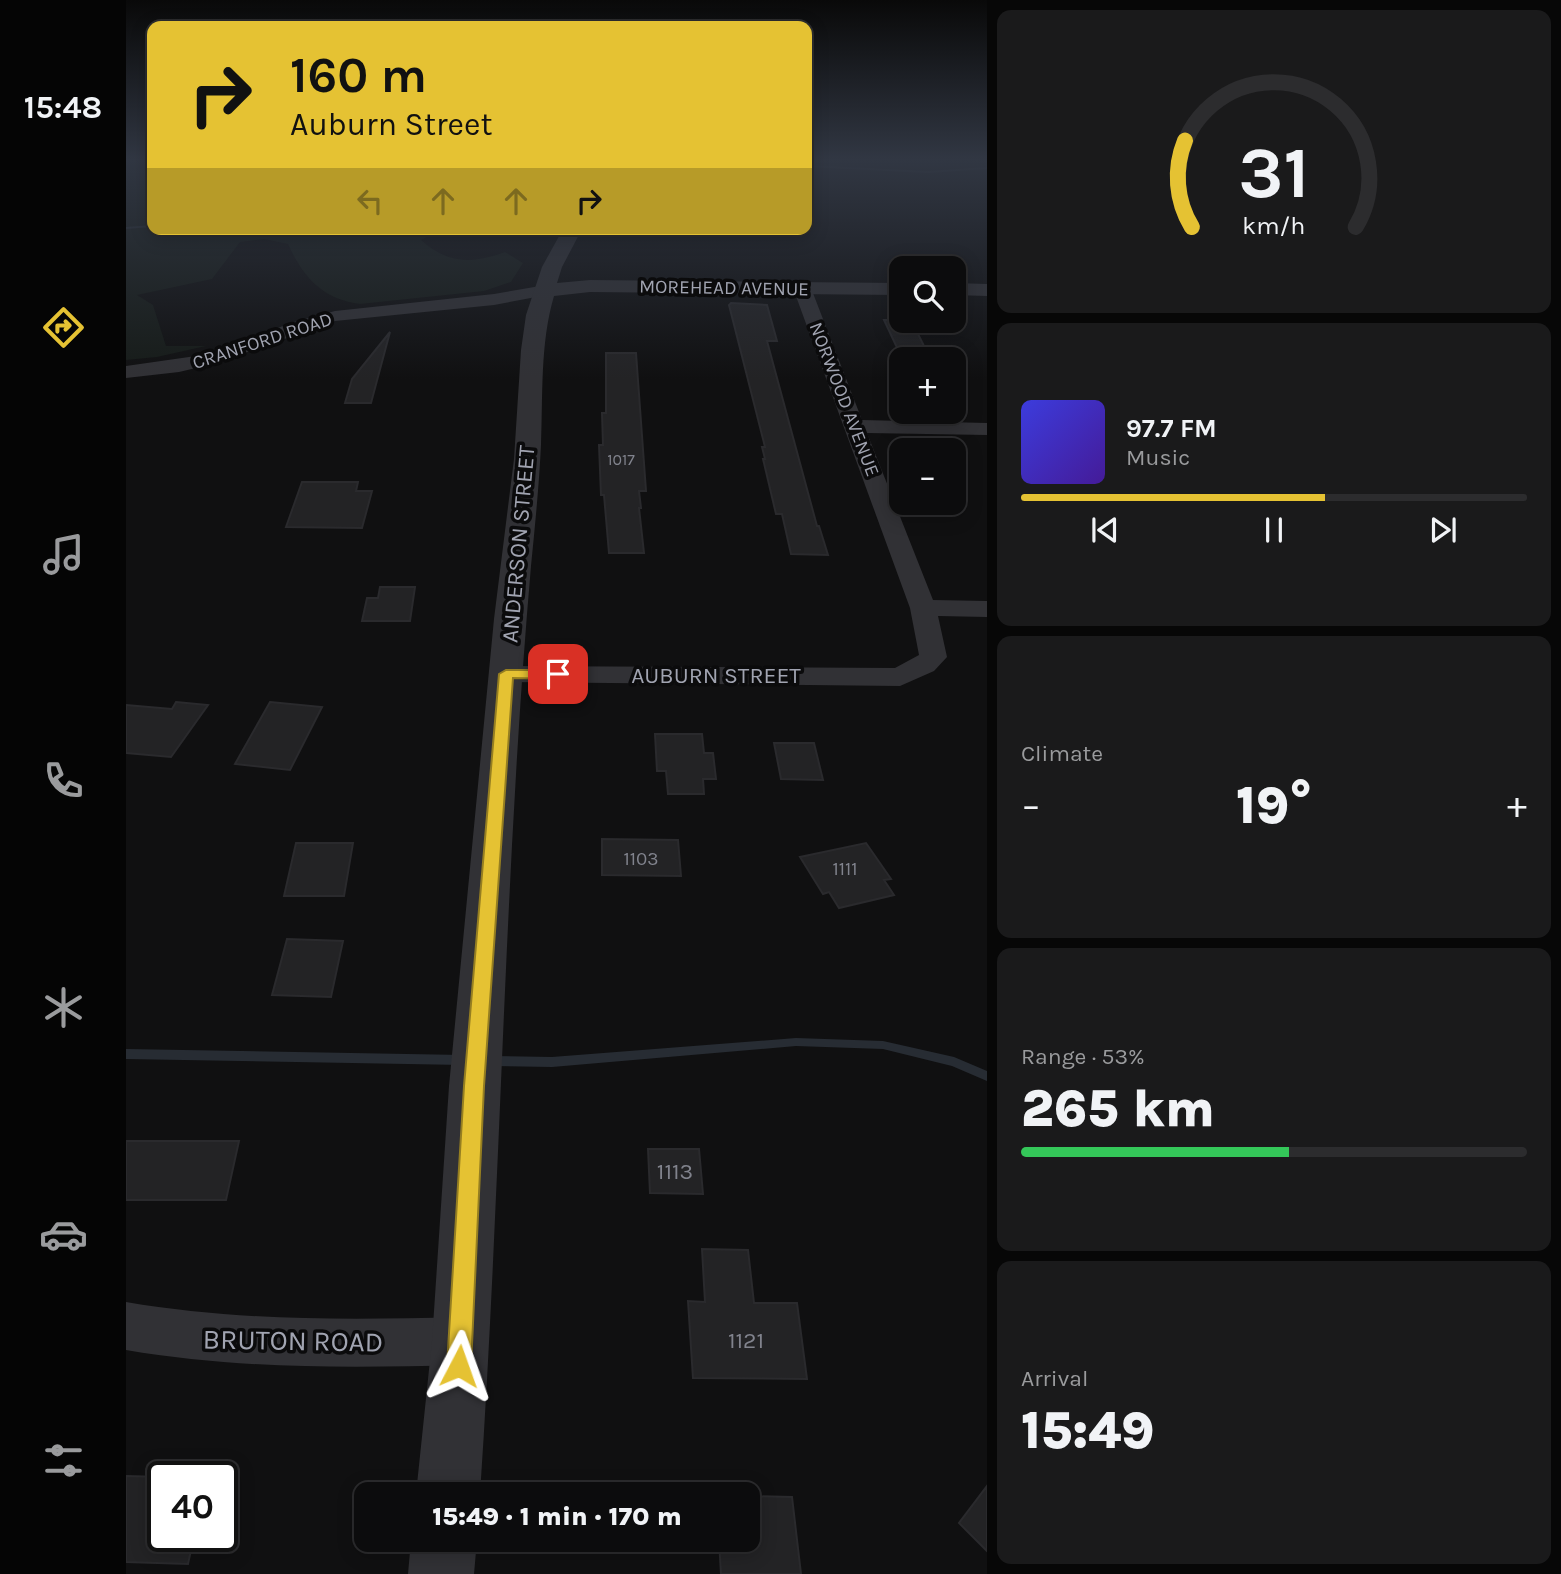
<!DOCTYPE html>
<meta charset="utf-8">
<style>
body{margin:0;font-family:Karla,sans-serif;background:#1a1a1b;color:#f1f3f6;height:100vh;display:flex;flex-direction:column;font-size:26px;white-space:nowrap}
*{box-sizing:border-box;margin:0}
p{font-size:23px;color:#9a9b9d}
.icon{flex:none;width:38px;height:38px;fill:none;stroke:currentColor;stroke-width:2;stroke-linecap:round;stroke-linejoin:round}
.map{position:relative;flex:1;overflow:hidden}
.side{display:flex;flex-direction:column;gap:10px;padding:10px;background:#070707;width:574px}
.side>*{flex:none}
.guide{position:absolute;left:21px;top:21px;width:665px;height:214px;border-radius:14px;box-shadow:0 4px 18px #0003,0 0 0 2px #2c2c2e;background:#e5c233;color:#111;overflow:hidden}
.controls{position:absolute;left:763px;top:256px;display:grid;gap:14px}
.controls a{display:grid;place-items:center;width:77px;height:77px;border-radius:14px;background:#0c0c0d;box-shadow:0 4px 18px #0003,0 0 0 2px #2c2c2e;font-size:35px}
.speed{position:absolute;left:21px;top:1461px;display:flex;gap:14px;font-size:35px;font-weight:700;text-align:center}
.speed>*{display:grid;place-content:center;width:91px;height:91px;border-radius:50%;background:#0c0c0d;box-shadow:0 4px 18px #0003,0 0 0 2px #2c2c2e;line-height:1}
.speed .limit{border:4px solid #111;border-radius:10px;background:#fff;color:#111}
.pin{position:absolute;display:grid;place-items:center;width:60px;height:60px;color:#fff;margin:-30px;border-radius:14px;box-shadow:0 4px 10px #0006}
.me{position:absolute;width:77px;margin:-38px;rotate:4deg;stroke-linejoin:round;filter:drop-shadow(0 0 5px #0008)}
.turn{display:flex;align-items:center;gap:24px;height:147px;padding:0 28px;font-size:32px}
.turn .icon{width:91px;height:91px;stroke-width:2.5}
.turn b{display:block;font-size:49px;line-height:60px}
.lanes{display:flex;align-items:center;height:66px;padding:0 28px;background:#0003;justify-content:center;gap:35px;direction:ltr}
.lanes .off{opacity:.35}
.big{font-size:52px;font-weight:800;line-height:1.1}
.side .tile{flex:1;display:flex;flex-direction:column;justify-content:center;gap:10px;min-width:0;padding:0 24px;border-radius:14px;background:#1a1a1b}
.side .dial{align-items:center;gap:0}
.dial svg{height:182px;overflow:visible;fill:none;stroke:#2c2c2e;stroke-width:7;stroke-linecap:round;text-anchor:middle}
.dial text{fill:#f1f3f6;stroke:none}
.song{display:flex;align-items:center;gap:21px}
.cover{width:84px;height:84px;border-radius:10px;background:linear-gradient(135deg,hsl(240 70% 55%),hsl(260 70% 35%))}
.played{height:7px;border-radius:4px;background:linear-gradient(90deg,#e5c233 60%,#2c2c2e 60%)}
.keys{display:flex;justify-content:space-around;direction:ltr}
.heat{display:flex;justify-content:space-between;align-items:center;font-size:38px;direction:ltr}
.charge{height:10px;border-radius:5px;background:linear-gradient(90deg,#34c759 53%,#2c2c2e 0)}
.trip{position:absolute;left:228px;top:1482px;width:406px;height:70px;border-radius:14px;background:#0c0c0d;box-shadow:0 4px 18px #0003,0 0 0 2px #2c2c2e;font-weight:800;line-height:70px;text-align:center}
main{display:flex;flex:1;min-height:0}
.menu{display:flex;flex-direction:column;width:126px;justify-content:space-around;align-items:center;background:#050505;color:#9a9b9d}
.menu .icon{width:49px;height:49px}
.menu .selected{color:#e5c233}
.menu b{font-size:32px;color:#f1f3f6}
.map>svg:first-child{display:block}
</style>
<main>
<nav class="menu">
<b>15:48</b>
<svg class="icon selected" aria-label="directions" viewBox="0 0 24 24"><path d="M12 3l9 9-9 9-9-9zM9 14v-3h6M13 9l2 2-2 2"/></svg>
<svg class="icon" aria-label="music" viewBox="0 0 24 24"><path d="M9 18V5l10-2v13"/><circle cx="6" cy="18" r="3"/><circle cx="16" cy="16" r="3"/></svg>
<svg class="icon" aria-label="phone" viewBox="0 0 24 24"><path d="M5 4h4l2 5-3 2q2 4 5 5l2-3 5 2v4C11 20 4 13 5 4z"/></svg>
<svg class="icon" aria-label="climate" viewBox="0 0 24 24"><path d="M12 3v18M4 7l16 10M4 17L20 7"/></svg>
<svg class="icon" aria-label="car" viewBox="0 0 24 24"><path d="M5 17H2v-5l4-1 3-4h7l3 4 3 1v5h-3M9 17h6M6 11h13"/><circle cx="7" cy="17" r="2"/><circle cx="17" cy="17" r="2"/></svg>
<svg class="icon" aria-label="filters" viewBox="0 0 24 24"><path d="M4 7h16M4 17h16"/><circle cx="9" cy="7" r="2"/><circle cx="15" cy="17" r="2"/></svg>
</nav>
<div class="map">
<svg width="861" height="1574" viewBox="0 0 861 1574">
<rect width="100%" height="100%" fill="#101011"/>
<!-- green -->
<path fill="#161b18" d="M0,159H26V229H315L295,240C322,264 346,264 379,252L397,263L385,282L358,291L234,304C196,299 177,277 162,244L138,239L114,242L86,279L11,295L27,305L40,346H80L31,357L0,360Z"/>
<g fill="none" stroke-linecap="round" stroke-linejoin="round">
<!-- stream -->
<path fill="#272c33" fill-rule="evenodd" d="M681,165L802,171L861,167V169L802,173L681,167Z
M26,225V227L0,229V227Z
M670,1038L757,1041L828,1057L861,1071V1081L826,1066L757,1049L670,1046L426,1067L365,1066L361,1064L360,1061L361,1058L365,1056L426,1057Z
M0,1049L337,1055L341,1057L342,1060L341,1063L337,1065L0,1059Z"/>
</g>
<!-- building -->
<path fill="#232325" stroke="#2a2a2d" stroke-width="2" d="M605,303L641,305L651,341H641L691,526H693L702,555L665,554L656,514H650L637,459H639L636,447H639L603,305Z
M758,320H785L802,354H774Z
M264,332L245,403H219L226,379Z
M480,353H510L520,491H513L515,508H513L518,553H483L478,495H475L473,445H477L476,413H480Z
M176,482H232L230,491H246L236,528L160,527Z
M254,587H289L284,621H236L241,598H252Z
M50,702L82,705L45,757L0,753V705L46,709Z
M144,702L196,707L164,770L109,764Z
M529,734H576L578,753H587L590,779H577L578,794H542L540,771H531Z
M648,743H688L697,780L655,779Z
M476,839L552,840L555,876L476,875Z
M170,843H227L218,896H158Z
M740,843L765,879L758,880L768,895L713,908L703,892L697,894L674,857Z
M161,939L217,941L205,997L146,995Z
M0,1141H113L100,1200H0Z
M522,1149H573L577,1194L524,1193Z
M576,1249L622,1250L628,1303H671L681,1379L567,1378L562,1301L579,1302Z
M0,1476L37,1477V1536H68L62,1564L0,1562Z
M861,1486V1551L833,1523Z
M621,1496L666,1497L675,1574H595L593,1540H621Z"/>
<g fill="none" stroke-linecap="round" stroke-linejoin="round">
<!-- minor -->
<path fill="#313135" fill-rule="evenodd" d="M676,283L685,288L736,420L861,423V435L741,433L807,600L861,601V617L812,616L821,657L808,671L774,686L380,682L370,680L366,674L370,668L380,666L769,668L793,655L784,608L667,288Z
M420,285L429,290L426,294L368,305L209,321L91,363L53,372L0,378V366L77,355L171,321L209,311L368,294Z
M0,1302C111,1321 222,1320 335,1317L352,1324L359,1341L352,1358L335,1365C222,1368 111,1369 0,1350Z"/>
<!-- tertiary -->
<path fill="#313135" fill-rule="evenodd" d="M437,229H456L436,267L431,283L464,280L775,283V295L464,292L428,296C414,343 417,396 415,445C413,486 409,526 405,566C378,875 375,1185 354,1494H290L306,1341L323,1086L368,619L388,459L395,350L400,315L416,267Z
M828,283L861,284V296L828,295Z
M285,1540H351L348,1574H282Z"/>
</g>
<!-- sky -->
<linearGradient id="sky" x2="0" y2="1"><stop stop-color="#090909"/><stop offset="0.42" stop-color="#313743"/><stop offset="1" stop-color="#313743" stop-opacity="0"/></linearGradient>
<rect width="861" height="379" fill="url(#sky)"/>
<!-- route -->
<path fill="#e5c233" stroke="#957e21" stroke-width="2" d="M380,670H432L440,674L432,679L387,678L358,1086L345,1366L342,1375L333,1378L324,1375L321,1366L338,1086L373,674Z"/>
<g text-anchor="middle" stroke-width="7" stroke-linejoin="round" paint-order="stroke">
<!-- far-number labels -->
<g font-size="16" fill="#81838d">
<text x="495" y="465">1017</text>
</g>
<!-- far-street labels -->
<g font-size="19" fill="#a1a4b1" stroke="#0b0b0c">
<text transform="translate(598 287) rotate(1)" y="7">MOREHEAD AVENUE</text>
<text transform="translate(136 340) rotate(-18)" y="7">CRANFORD ROAD</text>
<text transform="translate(719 399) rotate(69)" y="7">NORWOOD AVENUE</text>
</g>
<!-- number labels -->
<g font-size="19" fill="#81838d">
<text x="515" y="865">1103</text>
<text x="719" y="875">1111</text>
</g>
<!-- street labels -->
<g font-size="23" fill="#a1a4b1" stroke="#0b0b0c">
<text transform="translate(392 544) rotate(-85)" y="8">ANDERSON STREET</text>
<text x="590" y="683">AUBURN STREET</text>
</g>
<!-- near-number labels -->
<g font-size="23" fill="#81838d">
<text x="549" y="1179">1113</text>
<text x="620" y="1348">1121</text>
</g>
<!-- near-street labels -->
<g font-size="28" fill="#a1a4b1" stroke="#0b0b0c">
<text transform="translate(167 1340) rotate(1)" y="10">BRUTON ROAD</text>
</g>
</g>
</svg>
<div class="controls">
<a><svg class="icon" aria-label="search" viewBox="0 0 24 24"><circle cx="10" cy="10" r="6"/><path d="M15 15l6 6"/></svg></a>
<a>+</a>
<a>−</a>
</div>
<div class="speed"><div class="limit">40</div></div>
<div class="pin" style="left:432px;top:674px;background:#d93025"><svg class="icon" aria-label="arrive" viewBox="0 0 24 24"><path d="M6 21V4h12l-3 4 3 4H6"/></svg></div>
<svg class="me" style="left:333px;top:1366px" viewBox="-20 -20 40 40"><path d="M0-17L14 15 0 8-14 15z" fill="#e5c233" stroke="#fff" stroke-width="4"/></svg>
<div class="trip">15:49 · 1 min · 170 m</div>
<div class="guide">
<div class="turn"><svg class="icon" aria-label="right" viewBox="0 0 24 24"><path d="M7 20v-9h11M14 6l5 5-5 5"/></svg><div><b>160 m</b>Auburn Street</div></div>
<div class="lanes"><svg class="icon off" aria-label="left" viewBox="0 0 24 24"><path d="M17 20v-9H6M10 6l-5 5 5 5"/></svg><svg class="icon off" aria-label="ahead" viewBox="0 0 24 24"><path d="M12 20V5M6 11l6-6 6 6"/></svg><svg class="icon off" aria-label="ahead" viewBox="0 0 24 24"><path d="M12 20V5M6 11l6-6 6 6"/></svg><svg class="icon" aria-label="right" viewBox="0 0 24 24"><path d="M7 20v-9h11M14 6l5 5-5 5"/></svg></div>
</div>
</div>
<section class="side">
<div class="tile dial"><svg viewBox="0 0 100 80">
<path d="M14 69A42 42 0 1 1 86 69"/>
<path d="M14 69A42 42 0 0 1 11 31" stroke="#e5c233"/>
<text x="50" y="56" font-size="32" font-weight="700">31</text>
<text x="50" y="72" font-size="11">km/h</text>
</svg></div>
<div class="tile">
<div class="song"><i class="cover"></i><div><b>97.7 FM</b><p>Music</p></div></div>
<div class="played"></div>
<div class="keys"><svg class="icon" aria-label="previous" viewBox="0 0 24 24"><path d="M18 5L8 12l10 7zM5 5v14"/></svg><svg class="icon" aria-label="pause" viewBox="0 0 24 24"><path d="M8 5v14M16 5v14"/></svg><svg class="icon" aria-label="next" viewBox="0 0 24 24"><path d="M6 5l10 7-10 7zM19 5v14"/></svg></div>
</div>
<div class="tile"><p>Climate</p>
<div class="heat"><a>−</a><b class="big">19°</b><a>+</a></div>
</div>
<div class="tile"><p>Range · 53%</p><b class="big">265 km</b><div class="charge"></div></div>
<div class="tile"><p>Arrival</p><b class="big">15:49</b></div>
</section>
</main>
